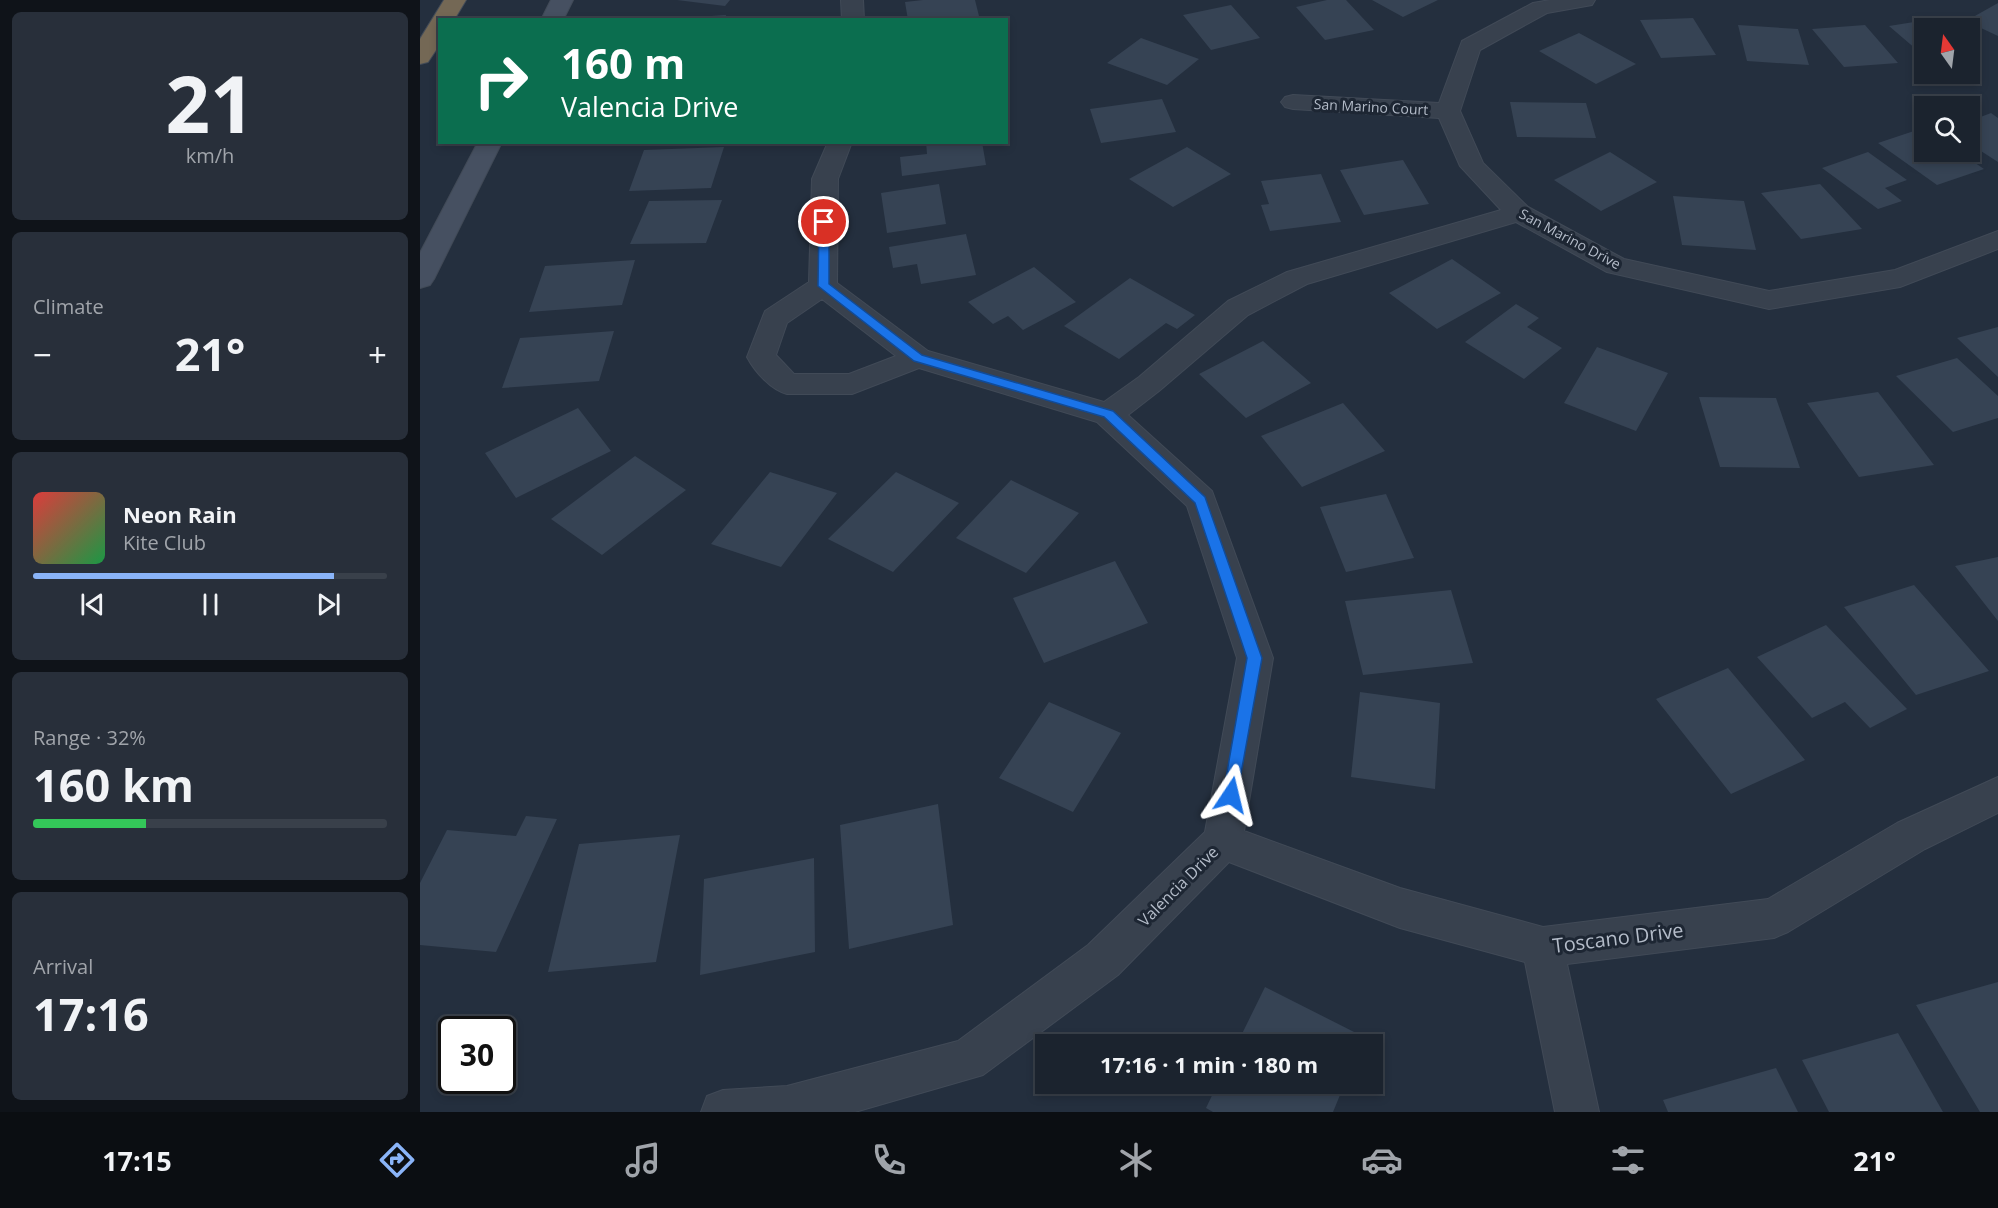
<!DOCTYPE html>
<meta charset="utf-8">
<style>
body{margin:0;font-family:"Open Sans",sans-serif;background:#282f3a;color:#f1f3f6;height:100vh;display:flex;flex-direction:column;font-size:22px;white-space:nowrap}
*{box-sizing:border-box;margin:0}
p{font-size:20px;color:#a0a4aa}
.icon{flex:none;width:33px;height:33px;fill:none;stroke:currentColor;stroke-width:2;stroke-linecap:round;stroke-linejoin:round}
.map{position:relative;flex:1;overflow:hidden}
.sheet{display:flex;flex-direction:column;gap:12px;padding:12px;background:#0f1319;width:420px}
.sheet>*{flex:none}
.top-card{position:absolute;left:18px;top:18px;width:570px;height:126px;border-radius:0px;box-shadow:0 3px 9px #0003,0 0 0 2px #39404a;background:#0b6e4f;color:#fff;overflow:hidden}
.needle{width:39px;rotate:346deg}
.buttons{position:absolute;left:1494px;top:18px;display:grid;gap:12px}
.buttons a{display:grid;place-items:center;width:66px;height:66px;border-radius:0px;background:#1b232e;box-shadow:0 3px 9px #0003,0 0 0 2px #39404a;font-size:30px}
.speed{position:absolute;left:18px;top:1016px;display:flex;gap:12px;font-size:30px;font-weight:700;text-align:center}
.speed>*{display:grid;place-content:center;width:78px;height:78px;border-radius:50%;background:#1b232e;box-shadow:0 3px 9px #0003,0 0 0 2px #39404a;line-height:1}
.speed .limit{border:3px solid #111;border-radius:9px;background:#fff;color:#111}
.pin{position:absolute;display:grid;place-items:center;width:51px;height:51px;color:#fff;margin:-26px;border:3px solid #fff;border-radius:50%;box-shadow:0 2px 6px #0007}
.me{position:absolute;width:66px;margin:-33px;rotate:10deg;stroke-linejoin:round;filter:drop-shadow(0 0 4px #0008)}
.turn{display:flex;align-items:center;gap:21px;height:126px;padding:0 24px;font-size:27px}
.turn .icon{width:78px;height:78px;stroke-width:2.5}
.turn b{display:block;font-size:42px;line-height:51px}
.big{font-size:45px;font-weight:700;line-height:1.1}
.sheet .widget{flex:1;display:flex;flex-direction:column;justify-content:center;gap:9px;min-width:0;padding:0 21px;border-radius:9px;background:#282f3a}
.sheet .dial{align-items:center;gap:0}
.dial b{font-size:78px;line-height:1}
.song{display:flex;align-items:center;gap:18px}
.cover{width:72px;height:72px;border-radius:9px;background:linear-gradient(135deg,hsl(0 70% 55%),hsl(140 70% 35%))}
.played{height:6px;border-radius:3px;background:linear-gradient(90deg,#8ab4f8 85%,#39404a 85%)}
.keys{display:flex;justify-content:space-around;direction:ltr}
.heat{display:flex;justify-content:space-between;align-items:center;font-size:33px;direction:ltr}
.charge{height:9px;border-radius:4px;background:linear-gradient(90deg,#34c759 32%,#39404a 0)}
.trip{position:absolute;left:615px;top:1034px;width:348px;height:60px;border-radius:0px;background:#1b232e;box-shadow:0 3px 9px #0003,0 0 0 2px #39404a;font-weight:700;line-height:60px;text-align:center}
.menu{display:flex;height:96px;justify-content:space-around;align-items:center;background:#0b0e12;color:#a0a4aa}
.menu .icon{width:42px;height:42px}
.menu .current{color:#8ab4f8}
.menu b{font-size:27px;color:#f1f3f6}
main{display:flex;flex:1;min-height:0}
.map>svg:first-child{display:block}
</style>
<main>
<section class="sheet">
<div class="widget dial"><b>21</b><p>km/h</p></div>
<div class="widget"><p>Climate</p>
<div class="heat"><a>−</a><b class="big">21°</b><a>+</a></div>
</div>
<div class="widget">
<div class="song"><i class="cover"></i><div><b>Neon Rain</b><p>Kite Club</p></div></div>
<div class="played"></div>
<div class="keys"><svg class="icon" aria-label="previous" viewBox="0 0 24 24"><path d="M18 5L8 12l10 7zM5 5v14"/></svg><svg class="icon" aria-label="pause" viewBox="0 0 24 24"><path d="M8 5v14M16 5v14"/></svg><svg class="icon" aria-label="next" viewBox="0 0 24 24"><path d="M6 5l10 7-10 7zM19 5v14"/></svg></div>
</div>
<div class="widget"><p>Range · 32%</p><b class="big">160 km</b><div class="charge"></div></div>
<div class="widget"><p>Arrival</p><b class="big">17:16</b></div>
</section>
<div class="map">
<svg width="1578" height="1112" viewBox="0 0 1578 1112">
<rect width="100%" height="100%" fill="#242f3e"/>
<!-- building -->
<path fill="#364354" d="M257,0H310L305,6Z
M503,0H555L560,20H488L485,2Z
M907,0H926L954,30L905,40L876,7Z
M952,0H1018L983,17Z
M1578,3V36L1546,21Z
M811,5L840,38L791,50L763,15Z
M306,15L305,20H261V18Z
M1273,18L1296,55L1241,58L1220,20Z
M1519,18L1531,28H1504V56L1469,26Z
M1318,25L1378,29L1389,65L1327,61Z
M1445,25L1478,63L1424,67L1392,29Z
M1159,33L1216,64L1176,84L1119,51Z
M721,38L779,59L747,85L687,63Z
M742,99L756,132L681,143L670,109Z
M1090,102L1166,103L1176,138L1097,137Z
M1571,113L1578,118V162L1550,144V121Z
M1503,128L1504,152H1539L1564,169L1517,185L1458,143Z
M506,142H562L566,165L482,176L480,157L507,154Z
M304,147L291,188L209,191L224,150Z
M767,147L811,174L753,207L709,179Z
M1190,152L1237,182L1181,211L1134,180Z
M1448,152L1487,180L1465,188L1482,201L1458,209L1402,168Z
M983,160L1009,204L944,215L920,170Z
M901,174L921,222L850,231L841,205L849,204L841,181Z
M519,184L526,224L467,233L461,193Z
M1400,184L1442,229L1381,239L1341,193Z
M1253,196L1324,201L1336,250L1262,245Z
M302,200L286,243L210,244L229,201Z
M546,234L556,275L501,284L497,264L473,268L469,247Z
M1032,259L1081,293L1017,329L969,293Z
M215,260L202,305L109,312L125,266Z
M614,267L656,302L603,330L588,316L573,324L548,302Z
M710,278L775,315L757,329L746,323L699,359L644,326Z
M1096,304L1119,318L1107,327L1142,348L1104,379L1045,342Z
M1578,327V377L1537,338Z
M194,331L179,381L82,388L100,338Z
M843,341L891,383L826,418L779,374Z
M1177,347L1248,373L1216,431L1144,403Z
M1537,358L1578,396V418L1533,432L1476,376Z
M1458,392L1514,465L1439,477L1387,403Z
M1279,397L1356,398L1380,468L1300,467Z
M923,403L965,451L882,487L841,436Z
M158,408L191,451L96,498L65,453Z
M215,456L266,490L182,555L131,519Z
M350,472L417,493L361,567L291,544Z
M476,472L539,503L473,572L408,539Z
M591,480L659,513L606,573L536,538Z
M966,494L994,558L926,572L900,507Z
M1578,557V621L1535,566Z
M695,561L728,623L624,663L593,598Z
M1494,585L1569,671L1496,695L1424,607Z
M1031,590L1053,663L943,675L925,601Z
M1406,625L1487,709L1450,728L1425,702L1392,718L1337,657Z
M1308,668L1385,760L1311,794L1236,699Z
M940,692L1020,703L1015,789L931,777Z
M629,702L701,733L653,812L579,778Z
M518,804L533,925L429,949L420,825Z
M106,816L137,819L76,952L0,945V883L27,830L96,836Z
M260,835L236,962L128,972L159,844Z
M394,858L395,952L280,975L284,879Z
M1578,982V1112H1560L1496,1005Z
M845,987L944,1037L941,1044H817Z
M1478,1033L1523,1112H1409L1382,1060Z
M1356,1068L1378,1112H1248L1243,1100Z
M798,1083H925L913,1112H793L786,1108Z"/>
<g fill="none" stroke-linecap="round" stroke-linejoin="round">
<!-- minor casing -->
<g stroke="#414a57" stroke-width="2">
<path id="minor" d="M421,0H443L444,20H422Z
M1130,0H1175L1172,5L1127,13L1060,50L1040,111L1063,163L1108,207L1204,259L1349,291L1475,270L1578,231V249L1480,287L1349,309L1187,272L1096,222L887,284L828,315L739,391L708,415L792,491L853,658L824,831L980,888L1123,927L1348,899L1477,823L1578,777V813L1505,849L1368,932L1354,938L1147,964L1179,1112H1135L1105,962L980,928L809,862L698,975L563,1075L435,1112H281L287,1096L303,1090L367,1086L538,1041L668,945L785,832L817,658L767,506L677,422L499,368L432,394H367C351,390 335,372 327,357L345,311L389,282L392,179L408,142H432L418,179L417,283L508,351L684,402L719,377L808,301L867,272L1081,210L1040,166L1019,118L873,109L865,107L861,102L865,97L873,95L1019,103L1042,41L1113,3ZM402,299L476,356L429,374H374L356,355L367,323Z"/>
</g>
<!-- secondary casing -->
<g stroke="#414a57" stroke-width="2">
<path id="secondary" d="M131,0H153L143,20H121Z
M58,142H82L14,279L10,285L0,288V253Z"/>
</g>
<!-- motorway casing -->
<g stroke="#434c59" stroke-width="2">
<path id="motorway" d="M24,0H46L34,20H20V44L8,62L0,64V39Z"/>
</g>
<!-- minor -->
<use href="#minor" fill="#38414e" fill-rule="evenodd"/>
<!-- secondary -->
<use href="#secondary" fill="#465061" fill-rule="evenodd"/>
<!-- motorway -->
<use href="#motorway" fill="#746855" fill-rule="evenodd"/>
</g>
<!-- route -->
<path fill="#1a73e8" stroke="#114b97" stroke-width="1.5" d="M404,219L409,222V284L502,355L693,411L785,497L842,658L816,801L811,803L805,801L803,795L827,658L775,503L684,417L494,361L398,286L399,222Z"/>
<g text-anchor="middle" stroke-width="6" stroke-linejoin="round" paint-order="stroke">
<!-- far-street labels -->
<g font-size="14" fill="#b4bcc9" stroke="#1d2633">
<text transform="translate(951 107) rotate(3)" y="5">San Marino Court</text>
<text transform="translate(1150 239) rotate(28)" y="5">San Marino Drive</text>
</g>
<!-- street labels -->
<g font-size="16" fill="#b4bcc9" stroke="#1d2633">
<text transform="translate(758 886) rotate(-45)" y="6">Valencia Drive</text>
</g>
<!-- near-street labels -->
<g font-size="20" fill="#b4bcc9" stroke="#1d2633">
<text transform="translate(1198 938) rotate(-7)" y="7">Toscano Drive</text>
</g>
</g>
</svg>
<div class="buttons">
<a><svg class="needle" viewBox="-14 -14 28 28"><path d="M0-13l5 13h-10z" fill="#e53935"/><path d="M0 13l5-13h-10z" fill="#a0a4aa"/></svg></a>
<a><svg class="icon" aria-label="search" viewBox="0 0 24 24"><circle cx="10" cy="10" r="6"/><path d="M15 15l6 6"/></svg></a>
</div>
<div class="speed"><div class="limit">30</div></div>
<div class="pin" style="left:404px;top:222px;background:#d93025"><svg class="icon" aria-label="arrive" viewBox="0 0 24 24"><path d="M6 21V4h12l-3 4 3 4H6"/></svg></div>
<svg class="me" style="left:811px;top:795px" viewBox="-20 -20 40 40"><path d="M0-17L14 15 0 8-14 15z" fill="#1a73e8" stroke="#fff" stroke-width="4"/></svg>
<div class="trip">17:16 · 1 min · 180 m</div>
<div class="top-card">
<div class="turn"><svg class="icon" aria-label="right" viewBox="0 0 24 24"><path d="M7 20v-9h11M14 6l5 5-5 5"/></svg><div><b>160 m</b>Valencia Drive</div></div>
</div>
</div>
</main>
<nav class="menu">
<b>17:15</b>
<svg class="icon current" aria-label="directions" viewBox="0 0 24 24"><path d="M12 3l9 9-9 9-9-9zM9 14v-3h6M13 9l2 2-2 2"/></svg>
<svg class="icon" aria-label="music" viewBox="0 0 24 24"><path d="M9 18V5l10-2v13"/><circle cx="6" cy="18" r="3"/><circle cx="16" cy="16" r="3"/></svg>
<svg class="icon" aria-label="phone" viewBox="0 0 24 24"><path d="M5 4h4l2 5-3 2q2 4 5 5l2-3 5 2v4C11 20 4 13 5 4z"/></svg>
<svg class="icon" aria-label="climate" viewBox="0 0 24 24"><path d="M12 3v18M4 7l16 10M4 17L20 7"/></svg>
<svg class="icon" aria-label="car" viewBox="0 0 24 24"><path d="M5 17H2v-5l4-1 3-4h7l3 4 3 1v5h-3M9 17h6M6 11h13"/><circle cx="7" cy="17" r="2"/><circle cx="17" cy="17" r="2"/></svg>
<svg class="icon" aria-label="filters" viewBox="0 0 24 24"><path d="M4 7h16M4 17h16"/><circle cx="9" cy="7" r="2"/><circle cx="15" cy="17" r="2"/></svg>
<b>21°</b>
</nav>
